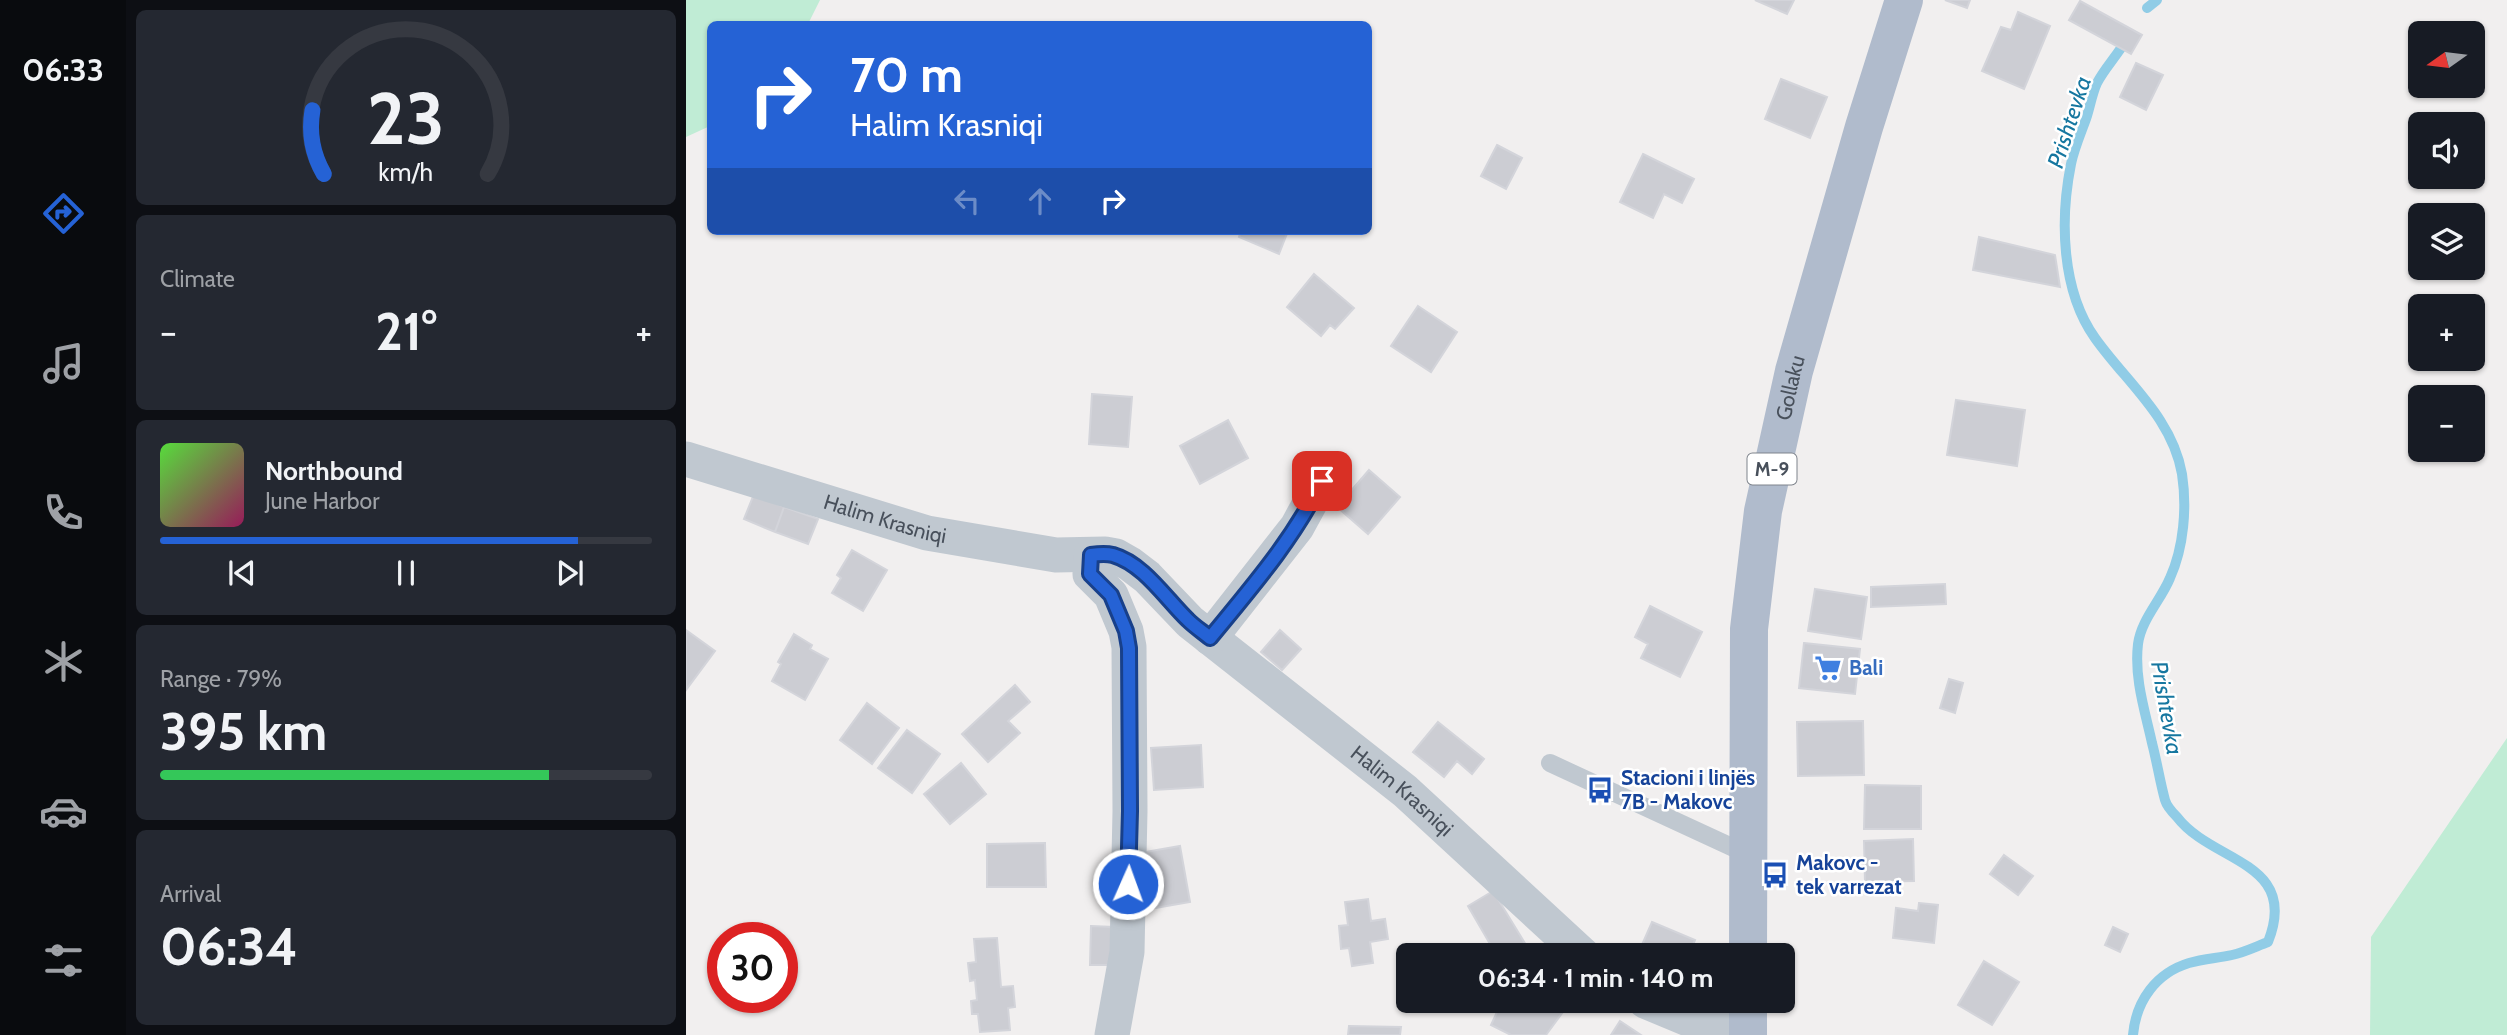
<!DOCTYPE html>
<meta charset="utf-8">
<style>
body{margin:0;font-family:Cabin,sans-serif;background:#242831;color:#f1f3f6;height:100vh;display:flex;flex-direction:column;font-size:26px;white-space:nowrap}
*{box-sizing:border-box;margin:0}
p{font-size:23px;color:#9ea1a6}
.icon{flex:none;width:38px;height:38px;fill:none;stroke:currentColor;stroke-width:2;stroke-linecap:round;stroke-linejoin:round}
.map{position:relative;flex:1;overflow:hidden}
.drawer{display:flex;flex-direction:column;gap:10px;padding:10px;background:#0d0f14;width:560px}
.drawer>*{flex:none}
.guide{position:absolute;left:21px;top:21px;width:665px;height:214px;border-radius:10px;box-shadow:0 2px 5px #0004;background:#2562d5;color:#fff;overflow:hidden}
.needle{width:46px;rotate:256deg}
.buttons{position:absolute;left:1722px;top:21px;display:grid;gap:14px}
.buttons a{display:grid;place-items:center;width:77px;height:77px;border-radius:10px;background:#171b24;box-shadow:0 2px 5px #0004;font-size:35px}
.speed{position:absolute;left:21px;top:922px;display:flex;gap:14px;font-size:35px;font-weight:700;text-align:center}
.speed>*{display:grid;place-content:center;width:91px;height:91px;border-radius:50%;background:#171b24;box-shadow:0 2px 5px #0004;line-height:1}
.speed .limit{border:10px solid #d22;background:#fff;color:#111}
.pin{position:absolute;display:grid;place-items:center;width:60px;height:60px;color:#fff;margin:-30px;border-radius:14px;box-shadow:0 4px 10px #0006}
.me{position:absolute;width:77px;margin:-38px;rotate:2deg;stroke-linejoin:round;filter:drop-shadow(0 0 5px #0008)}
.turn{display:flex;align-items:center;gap:24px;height:147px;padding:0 28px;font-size:32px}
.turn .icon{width:91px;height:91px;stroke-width:2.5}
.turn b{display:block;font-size:49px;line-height:60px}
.lanes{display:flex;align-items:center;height:66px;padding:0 28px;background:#0003;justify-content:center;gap:35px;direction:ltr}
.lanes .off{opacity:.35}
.big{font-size:52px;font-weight:800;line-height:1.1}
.drawer .card{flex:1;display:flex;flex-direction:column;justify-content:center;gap:10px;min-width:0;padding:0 24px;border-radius:10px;background:#242831}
.drawer .dial{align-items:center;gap:0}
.dial svg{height:182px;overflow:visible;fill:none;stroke:#363941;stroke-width:7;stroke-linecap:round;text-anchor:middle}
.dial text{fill:#f1f3f6;stroke:none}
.song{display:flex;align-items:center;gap:21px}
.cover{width:84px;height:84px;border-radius:10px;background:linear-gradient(135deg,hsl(110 70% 55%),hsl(330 70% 35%))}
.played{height:7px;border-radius:4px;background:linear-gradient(90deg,#2562d5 85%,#363941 85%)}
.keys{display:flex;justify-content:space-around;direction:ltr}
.heat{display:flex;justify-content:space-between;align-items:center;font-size:38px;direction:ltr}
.charge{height:10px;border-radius:5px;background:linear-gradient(90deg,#34c759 79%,#363941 0)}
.trip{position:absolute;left:710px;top:943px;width:399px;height:70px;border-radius:10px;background:#171b24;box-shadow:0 2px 5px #0004;font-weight:800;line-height:70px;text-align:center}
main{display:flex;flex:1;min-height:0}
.dock{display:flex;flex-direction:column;width:126px;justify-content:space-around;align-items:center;background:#090b0e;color:#9ea1a6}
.dock .icon{width:49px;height:49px}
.dock .on{color:#2562d5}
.dock b{font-size:32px;color:#f1f3f6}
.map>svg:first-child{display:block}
</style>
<main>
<nav class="dock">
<b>06:33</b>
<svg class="icon on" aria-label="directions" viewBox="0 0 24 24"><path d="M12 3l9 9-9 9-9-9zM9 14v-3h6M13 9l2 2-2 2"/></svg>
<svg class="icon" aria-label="music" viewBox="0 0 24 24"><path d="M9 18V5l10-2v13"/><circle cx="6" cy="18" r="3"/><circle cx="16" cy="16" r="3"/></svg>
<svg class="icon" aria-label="phone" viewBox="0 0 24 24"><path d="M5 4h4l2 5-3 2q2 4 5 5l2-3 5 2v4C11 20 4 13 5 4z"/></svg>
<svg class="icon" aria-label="climate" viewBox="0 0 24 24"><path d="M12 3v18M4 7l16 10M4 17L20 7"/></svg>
<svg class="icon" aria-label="car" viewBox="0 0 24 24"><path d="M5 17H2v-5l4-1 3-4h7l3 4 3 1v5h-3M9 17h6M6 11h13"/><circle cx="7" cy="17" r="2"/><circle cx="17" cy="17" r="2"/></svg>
<svg class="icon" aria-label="filters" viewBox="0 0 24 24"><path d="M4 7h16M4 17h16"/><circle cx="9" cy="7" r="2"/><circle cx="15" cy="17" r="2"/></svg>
</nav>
<section class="drawer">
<div class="card dial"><svg viewBox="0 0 100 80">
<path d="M14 69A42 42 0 1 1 86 69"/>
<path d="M14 69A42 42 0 0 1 9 41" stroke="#2562d5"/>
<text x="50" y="56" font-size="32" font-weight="700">23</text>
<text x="50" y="72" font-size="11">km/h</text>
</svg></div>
<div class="card"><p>Climate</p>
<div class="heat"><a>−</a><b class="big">21°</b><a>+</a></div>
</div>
<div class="card">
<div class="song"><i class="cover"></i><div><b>Northbound</b><p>June Harbor</p></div></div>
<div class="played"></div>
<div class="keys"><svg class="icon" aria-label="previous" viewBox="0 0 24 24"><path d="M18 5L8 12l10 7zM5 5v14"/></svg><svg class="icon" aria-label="pause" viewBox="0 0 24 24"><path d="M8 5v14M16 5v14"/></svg><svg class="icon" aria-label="next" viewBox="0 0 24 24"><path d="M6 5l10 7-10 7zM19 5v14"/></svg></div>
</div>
<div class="card"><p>Range · 79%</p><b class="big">395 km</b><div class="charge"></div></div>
<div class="card"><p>Arrival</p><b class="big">06:34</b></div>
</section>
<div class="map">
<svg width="1821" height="1035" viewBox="0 0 1821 1035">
<rect width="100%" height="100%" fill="#f1efef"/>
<!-- green -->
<path fill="#c0ecd5" d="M0,0H134L122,24H24V126L0,137Z
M1821,738V1035H1684L1685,937Z"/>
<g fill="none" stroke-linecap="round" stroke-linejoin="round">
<!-- stream -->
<path stroke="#90cce6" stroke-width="10" d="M1461,8L1471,0
M1435,48C1427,60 1417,71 1411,83C1406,94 1404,107 1400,119C1395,133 1388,149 1385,164C1374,219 1375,290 1409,338C1440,382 1486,417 1496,474C1501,507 1498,547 1484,578C1475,600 1455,620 1452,644C1448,678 1459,711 1466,743C1471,762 1474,782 1479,800C1481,807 1486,812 1491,817C1526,863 1614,861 1582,942C1571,946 1559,952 1546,955C1532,958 1517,959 1503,963C1470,973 1450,1001 1447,1035"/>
</g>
<!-- building -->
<path fill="#cccdd3" stroke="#d3d4da" stroke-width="2" d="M1069,0H1108L1101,14Z
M1259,0H1284L1281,8Z
M1394,1L1456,35L1445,54L1383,20Z
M1332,12L1364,26L1338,89L1296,71L1315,27L1325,30Z
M1450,63L1477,75L1460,110L1434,97Z
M1095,79L1141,97L1124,138L1079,119Z
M811,145L836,158L820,189L795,176Z
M957,154L1008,179L996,203L978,194L967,218L934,202Z
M555,231H602L593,254L553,237Z
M1293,237L1369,255L1374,287L1287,270Z
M628,274L668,308L649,329L644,325L635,336L601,307Z
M732,306L771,332L745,372L705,346Z
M406,394L446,397L442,447L403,444Z
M1270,400L1339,410L1331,466L1261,455Z
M542,420L562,458L514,484L494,446Z
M683,470L714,497L682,534L651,507Z
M68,494L98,507L89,532L58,519Z
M98,507L132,519L122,544L89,532Z
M166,550L201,570L177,611L146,593L155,578L151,575Z
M1259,584L1260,604L1185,607V587Z
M1129,589L1181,597L1175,639L1122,631Z
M964,606L1016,632L994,677L955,658L962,644L949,637Z
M0,630L29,651L0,690Z
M594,630L615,649L596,670L575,652Z
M108,634L126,645L124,649L142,659L119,700L86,681L95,664L92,662Z
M1118,643L1174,649L1169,694L1113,688Z
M1263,679L1277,683L1269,713L1254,708Z
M329,685L344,702L322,721L334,733L302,762L276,734Z
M181,703L213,728L186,764L154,740Z
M1177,721L1178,775L1112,776L1111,722Z
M752,722L798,759L786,774L771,761L758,777L727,752Z
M221,730L254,754L226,793L192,768Z
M515,745L517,787L468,790L465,748Z
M275,763L300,794L264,824L238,794Z
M1179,785L1235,786V829H1178Z
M1227,839L1228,881L1179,882L1178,841Z
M359,843L360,887H301V844Z
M494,846L504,902L469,908L459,852Z
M1318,855L1347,876L1332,895L1304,874Z
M807,891L840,945L823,956H811L782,906Z
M682,899L685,921L699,919L702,939L684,942L687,963L666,966L663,948L655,949L653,926L662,925L659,902Z
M1233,903L1252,905L1248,943L1207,938L1210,908L1232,911Z
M966,922L1009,940L1002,956H951Z
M405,926L428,927V965H404Z
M1427,927L1442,934L1434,952L1419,945Z
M311,938L315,987L327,986L329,1007L322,1008L324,1030L294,1032L292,1014H286L285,1001L291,1000L289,980L284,981L282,963L290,962L288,939Z
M1298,961L1333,982L1306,1025L1272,1005Z
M816,1001H885L860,1035H825L805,1025Z
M934,1021L955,1035H925Z
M663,1026L715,1027L714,1035H662Z"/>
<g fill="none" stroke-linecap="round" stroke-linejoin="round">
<!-- lane -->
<path stroke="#c0c8d0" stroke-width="18" d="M864,763L1063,855"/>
<!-- street -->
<g stroke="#c0c8d0" stroke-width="35">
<path id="s1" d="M0,459L241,533L370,555L419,554L430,556L444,564L461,577L504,622L719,791L898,956"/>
<path d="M405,555L404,574L425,595L440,631L443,647L444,811L441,952L426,1035"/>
<path d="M524,638L611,527L636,481"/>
<path d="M959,1001L1002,1019L1062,1030"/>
</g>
<!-- primary -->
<g stroke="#b0bbcc" stroke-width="38">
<path id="s2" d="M1062,956L1063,629L1077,511L1108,371L1178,127L1218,0"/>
<path d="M1062,1035V1001"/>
</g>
</g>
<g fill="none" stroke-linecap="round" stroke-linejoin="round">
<!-- route casing -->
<g stroke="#18408a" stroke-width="18">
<path id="route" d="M442,884L444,811L443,648L440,631L425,595L404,574L405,555C412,554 419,553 427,555C458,564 480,599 502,620C509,627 517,632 524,638C565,588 607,540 636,481"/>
</g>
<!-- route -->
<use href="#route" stroke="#2562d5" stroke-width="12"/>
</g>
<!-- icons -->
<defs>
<g id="supermarket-bare" transform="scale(2.1)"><path d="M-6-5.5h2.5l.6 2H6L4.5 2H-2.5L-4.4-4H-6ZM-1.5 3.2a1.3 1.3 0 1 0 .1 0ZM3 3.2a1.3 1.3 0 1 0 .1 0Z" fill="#3f7fe0" stroke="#fff" stroke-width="2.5" paint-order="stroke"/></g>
<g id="bus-bare" transform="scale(2.1)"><path d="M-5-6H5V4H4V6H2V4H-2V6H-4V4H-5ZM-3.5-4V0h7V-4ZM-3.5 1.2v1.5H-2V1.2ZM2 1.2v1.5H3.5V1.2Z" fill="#1a4fb4" stroke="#fff" stroke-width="2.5" paint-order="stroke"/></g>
</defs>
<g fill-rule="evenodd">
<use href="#supermarket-bare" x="1142" y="668"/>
<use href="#bus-bare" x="914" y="790"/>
<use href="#bus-bare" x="1089" y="875"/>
</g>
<g text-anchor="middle" stroke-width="5" stroke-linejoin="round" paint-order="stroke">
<!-- shield labels -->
<rect fill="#fff" stroke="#7f848c" stroke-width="2" x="1061.5" y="453.5" width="49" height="31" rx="5"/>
<g font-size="19" font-weight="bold" fill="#48505b">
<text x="1086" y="476">M-9</text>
</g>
<!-- street labels -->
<g font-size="21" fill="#48505b" stroke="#fff">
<text dy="7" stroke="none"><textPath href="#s2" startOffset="572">Gollaku</textPath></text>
<text dy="7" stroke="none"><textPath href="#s1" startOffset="208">Halim Krasniqi</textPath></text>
<text dy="7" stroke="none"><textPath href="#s1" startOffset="814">Halim Krasniqi</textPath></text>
</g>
<!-- shop labels -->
<g font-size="21" font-weight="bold" fill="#366cbe" stroke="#fff" text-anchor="start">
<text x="1163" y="675">Bali</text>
</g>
<!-- transit labels -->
<g font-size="21" font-weight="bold" fill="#164399" stroke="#fff" text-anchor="start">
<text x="935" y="785">Stacioni i linjës<tspan x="935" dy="24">7B - Makovc</tspan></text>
<text x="1110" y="870">Makovc -<tspan x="1110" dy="24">tek varrezat</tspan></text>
</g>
<!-- water labels -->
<g font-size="23" font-style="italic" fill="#1677a0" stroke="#fff">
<text transform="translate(1383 122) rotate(-72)" y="8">Prishtevka</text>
<text transform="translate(1481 708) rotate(80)" y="8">Prishtevka</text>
</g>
</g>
</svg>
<div class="buttons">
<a><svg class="needle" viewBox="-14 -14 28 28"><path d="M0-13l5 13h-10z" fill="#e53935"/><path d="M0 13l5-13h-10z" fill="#9ea1a6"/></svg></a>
<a><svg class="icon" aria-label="sound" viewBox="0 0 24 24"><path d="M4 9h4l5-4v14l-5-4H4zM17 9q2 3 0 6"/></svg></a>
<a><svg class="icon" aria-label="layers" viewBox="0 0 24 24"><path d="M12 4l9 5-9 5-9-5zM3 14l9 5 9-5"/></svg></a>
<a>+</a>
<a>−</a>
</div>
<div class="speed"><div class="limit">30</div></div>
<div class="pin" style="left:636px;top:481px;background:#d93025"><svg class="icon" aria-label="arrive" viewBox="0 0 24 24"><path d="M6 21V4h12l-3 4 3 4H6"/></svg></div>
<svg class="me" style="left:442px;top:884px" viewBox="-20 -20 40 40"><circle r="17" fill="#2562d5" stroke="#fff" stroke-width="3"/><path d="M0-11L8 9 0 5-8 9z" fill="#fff"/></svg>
<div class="trip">06:34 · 1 min · 140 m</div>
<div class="guide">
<div class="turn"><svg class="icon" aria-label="right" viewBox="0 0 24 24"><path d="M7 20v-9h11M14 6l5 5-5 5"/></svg><div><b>70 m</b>Halim Krasniqi</div></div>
<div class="lanes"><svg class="icon off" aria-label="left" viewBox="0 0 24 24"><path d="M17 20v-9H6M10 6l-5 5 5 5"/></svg><svg class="icon off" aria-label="ahead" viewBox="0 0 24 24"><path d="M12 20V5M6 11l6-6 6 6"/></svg><svg class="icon" aria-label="right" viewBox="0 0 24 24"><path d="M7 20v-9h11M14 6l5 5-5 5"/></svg></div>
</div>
</div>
</main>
